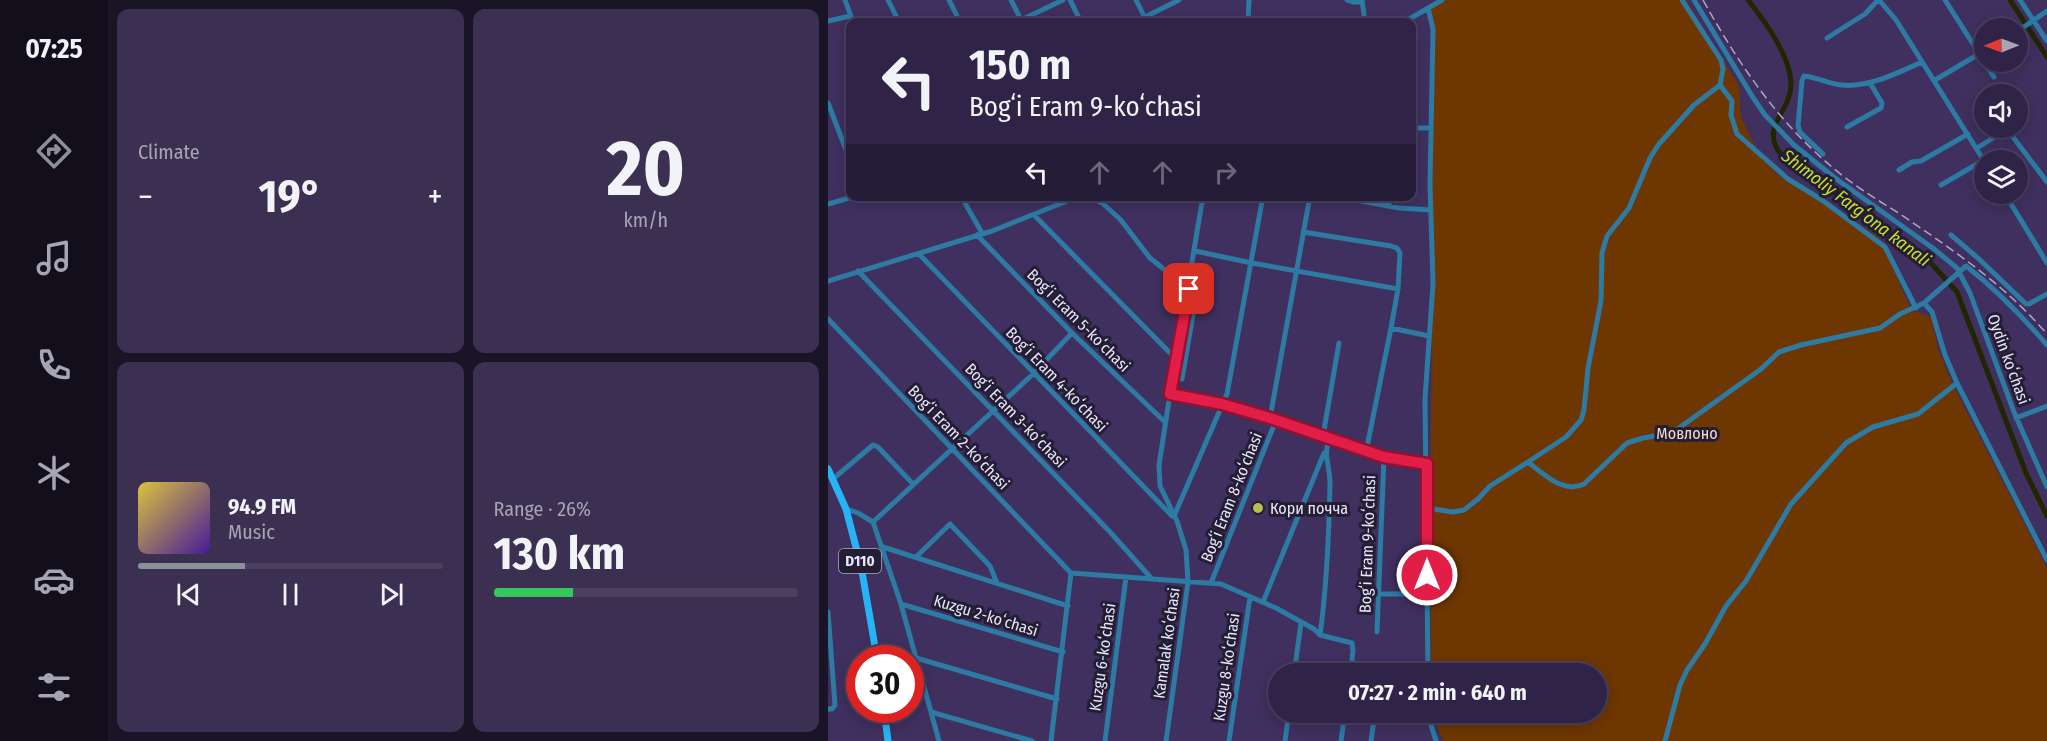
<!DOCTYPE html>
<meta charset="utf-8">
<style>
body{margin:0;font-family:"Fira Sans Condensed",sans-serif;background:#3b3052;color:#f1f3f6;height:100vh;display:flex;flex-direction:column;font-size:22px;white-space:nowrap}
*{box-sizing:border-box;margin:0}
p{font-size:20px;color:#a7a4b4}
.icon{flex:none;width:33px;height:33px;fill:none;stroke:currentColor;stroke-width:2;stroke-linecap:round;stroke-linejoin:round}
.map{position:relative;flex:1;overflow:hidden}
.sheet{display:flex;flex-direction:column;gap:9px;padding:9px;background:#1a1427;width:720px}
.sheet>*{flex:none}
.top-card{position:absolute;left:18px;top:18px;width:570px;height:183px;border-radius:12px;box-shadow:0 3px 15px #0003,0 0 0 2px #4a4160;background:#2f2447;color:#f1f3f6;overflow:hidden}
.needle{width:39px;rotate:269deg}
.controls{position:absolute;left:1146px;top:18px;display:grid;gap:12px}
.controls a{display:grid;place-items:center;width:54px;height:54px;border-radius:50%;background:#2f2447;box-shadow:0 3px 15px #0003,0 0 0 2px #4a4160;font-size:30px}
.speed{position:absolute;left:18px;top:645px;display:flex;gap:12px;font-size:30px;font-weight:700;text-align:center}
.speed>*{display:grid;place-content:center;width:78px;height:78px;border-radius:50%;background:#2f2447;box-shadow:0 3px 15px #0003,0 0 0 2px #4a4160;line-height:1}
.speed .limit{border:9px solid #d22;background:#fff;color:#111}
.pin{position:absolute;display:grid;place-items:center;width:51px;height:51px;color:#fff;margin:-26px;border-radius:12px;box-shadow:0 3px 9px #0006}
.me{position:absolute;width:66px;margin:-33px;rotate:0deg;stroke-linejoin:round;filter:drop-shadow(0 0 4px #0008)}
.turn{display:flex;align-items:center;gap:21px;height:126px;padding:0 24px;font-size:27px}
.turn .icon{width:78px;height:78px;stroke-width:2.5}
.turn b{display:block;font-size:42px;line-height:51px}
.lanes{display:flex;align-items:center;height:57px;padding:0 24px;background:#0003;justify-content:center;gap:30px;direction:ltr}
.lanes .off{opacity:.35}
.big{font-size:45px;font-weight:700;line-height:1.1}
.sheet .tile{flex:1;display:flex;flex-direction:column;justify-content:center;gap:9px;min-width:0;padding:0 21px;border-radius:12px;background:#3b3052}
.sheet .dial{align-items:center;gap:0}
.dial b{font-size:78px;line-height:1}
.song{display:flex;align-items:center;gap:18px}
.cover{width:72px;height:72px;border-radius:9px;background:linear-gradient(135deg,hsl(50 70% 55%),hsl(260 70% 35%))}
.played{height:6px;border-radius:3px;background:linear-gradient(90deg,#8c9099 35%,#4a4160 35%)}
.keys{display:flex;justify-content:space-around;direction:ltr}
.heat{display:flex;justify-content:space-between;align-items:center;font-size:33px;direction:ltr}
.charge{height:9px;border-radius:4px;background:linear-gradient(90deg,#34c759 26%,#4a4160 0)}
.sheet .tiles{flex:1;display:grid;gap:9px;grid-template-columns:repeat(2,1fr)}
.trip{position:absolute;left:440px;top:663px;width:339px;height:60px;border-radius:30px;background:#2f2447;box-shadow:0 3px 15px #0003,0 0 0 2px #4a4160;font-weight:700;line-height:60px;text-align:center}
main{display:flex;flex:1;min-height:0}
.tabs{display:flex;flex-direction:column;width:108px;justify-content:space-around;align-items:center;background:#130e1c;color:#a7a4b4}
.tabs .icon{width:42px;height:42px}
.tabs .selected{color:#8c9099}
.tabs b{font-size:27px;color:#f1f3f6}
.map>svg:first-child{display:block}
</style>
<main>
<nav class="tabs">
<b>07:25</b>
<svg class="icon selected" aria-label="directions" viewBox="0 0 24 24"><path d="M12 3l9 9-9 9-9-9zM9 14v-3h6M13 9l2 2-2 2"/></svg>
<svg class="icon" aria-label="music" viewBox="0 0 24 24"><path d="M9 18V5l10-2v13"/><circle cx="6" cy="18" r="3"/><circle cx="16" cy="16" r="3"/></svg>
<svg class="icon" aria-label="phone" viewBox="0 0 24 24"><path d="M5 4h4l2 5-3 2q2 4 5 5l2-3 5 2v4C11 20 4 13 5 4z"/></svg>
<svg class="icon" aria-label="climate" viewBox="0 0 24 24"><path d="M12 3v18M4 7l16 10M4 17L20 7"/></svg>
<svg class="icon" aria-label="car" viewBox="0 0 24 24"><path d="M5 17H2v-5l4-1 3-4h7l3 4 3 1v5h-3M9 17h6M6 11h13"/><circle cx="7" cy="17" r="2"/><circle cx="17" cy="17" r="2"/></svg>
<svg class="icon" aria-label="filters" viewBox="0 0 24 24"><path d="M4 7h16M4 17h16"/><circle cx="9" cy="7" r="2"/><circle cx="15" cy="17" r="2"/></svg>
</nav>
<section class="sheet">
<div class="tiles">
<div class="tile"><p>Climate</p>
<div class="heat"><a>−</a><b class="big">19°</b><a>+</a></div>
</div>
<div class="tile dial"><b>20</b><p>km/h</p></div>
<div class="tile">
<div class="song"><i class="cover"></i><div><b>94.9 FM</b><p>Music</p></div></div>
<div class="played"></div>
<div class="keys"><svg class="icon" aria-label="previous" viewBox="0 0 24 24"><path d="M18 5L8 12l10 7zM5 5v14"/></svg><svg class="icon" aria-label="pause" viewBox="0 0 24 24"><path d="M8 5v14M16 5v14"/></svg><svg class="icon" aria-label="next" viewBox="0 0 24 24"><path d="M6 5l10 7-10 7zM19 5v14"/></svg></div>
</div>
<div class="tile"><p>Range · 26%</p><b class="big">130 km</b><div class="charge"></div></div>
</div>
</section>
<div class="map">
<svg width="1219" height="741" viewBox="0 0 1219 741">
<rect width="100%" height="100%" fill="#3f305f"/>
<!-- green -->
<path fill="#6e3600" d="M615,0H858L911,86L913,117L930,152L951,176L1051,237L1083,310L1103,317L1110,348L1123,381L1219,568V741H615L603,713L768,712V674H603L602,511L605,247L603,9Z"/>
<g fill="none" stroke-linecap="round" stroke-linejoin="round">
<!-- canal -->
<path stroke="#222600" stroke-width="5" d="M920,0C936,20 962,56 963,83C964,111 933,125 951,152L1102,262L1129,292L1198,473L1219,516
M1182,0L1219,57"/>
<!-- minor -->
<path stroke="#2d7aa3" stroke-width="5" d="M17,0L25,22
M60,0L71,22
M121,0L132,22
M183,0L194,22
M242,0L253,22
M308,0L319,22
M519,0L525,2H534
M534,0L537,22
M854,0L893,60L895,69L892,85L866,105L831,144L822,158L801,208L779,236L774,253L773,301L760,368L756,410L753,420L738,437L700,462C715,474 736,494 756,484L799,443L815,438L844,433L933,369L951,352L973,345L1052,328L1072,314L1096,303L1104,312L1117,355L1129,383L1219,560
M866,0L924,96L937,115L966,145L1007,178L1106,249L1129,268L1142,293L1186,412L1219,487
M1051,0L1068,20L1156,161
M1117,0L1166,77
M1192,0L1219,41
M317,17L351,0
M0,21L22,16
M189,22L235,0
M420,22L421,0
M576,22L614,0
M1190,31L1219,11
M999,38L1037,14L1050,0
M1107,80L1156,51
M892,85L904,101L903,115L909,134L960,179L994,200L1057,247L1088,308
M0,103L22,160
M1019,127L1053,108L1054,103L1042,83
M584,128H603
M1149,148L1173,133H1182L1219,182
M995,154L972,132L970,126L974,81L976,76C989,77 1001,84 1013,85C1041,88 1069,73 1094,62
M1071,170L1084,162L1093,161L1140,134
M1113,185L1156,160
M1177,194L1219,263
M133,196L154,233
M507,196L571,208L603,210
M0,204L28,196
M561,206V196
M206,215L348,359
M475,232L563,246L569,248L572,253L570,289L563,328L538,452
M149,235L244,333L337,422
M1123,235L1151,259L1198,304H1201L1219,294
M367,251L424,263L570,289
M91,254L344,516
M30,271L283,533L324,579
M0,281L164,231L249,197H262L274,203L292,219L322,258L361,289
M1096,303L1138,266C1169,290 1194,316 1219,345
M0,319L243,573
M563,328L601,336
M354,379L366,309L360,298
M342,394L394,404L442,418L556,457L599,464
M442,418L482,196
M1188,418L1219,406
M495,436L511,343
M5,479L45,445L50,447L85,484
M599,508L625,512L636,510L650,499L662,486L700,462
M18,509L30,513L45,522L73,604L111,741
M346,516L399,394L435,196
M45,522L205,374L244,333
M55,547L240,606
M88,557L122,524L162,566L169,583
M243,573L393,584L448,608L486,629L492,635L524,643L525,651L522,674
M383,583L448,420
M551,594H599
M435,602L496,453
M73,604L235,652
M0,612L7,705L4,709H0
M549,632L556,457
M492,635C499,585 501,534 502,483C502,466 495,456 501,439
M88,658L229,699
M466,674L473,623
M600,674L597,399L605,283L602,184L605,29L600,8
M103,712L204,741
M599,712L608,741
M223,741L243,573
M277,741L298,577
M338,741L360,582L358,550L349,521L332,486L331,465L342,394L375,196
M401,741L422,597
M457,741L461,712
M513,741L517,712
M543,741L547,712
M837,741L852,685L859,670L877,644L898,606L918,581L963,504L1018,443L1045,427L1090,414L1129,383"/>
<!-- major -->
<path stroke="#27b4f6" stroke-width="7" d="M0,469L18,509L33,566L49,658
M56,710L60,741"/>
<!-- rail -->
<path stroke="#aea5c5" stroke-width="1.5" stroke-dasharray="9 4.5" stroke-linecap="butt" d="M875,0C913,68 953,127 1015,176C1033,190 1053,202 1072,214C1125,250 1177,285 1219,334"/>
</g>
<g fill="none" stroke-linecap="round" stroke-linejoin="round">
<!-- route casing -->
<g stroke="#92132f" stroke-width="15">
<path id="route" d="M361,289L342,394L394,404L442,418L556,457L599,464V575"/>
</g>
<!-- route -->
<use href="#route" stroke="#e11d48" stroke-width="10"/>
</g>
<!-- markers -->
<circle fill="#b3c24b" stroke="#231e33" stroke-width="2" cx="430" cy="508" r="6"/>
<g text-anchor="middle" stroke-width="6" stroke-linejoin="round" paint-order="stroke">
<!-- shield labels -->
<rect fill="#231e33" stroke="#aea9c0" stroke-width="1.5" x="11" y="549" width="42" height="24" rx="4.5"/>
<g font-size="15" font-weight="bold" fill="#eae5fc">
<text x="32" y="566">D110</text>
</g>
<!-- street labels -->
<g font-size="16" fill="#eae5fc" stroke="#231e33">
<text transform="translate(251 320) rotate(45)" y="6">Bogʻi Eram 5-koʻchasi</text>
<text transform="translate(1181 359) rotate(70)" y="6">Oydin koʻchasi</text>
<text transform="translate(229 379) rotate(46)" y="6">Bogʻi Eram 4-koʻchasi</text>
<text transform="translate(188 415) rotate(46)" y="6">Bogʻi Eram 3-koʻchasi</text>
<text transform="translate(131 437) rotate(46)" y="6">Bogʻi Eram 2-koʻchasi</text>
<text transform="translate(403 497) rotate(-68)" y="6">Bogʻi Eram 8-koʻchasi</text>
<text transform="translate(539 544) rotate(-88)" y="6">Bogʻi Eram 9-koʻchasi</text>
<text transform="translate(158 615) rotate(17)" y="6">Kuzgu 2-koʻchasi</text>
<text transform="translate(338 643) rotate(-82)" y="6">Kamalak koʻchasi</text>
<text transform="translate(274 657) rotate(-82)" y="6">Kuzgu 6-koʻchasi</text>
<text transform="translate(398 667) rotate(-82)" y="6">Kuzgu 8-koʻchasi</text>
</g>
<!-- park labels -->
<g font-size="16" fill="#f3d9c8" stroke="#231e33">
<text x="859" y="439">Мовлоно</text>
</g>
<!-- poi labels -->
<g font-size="16" fill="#eae5fc" stroke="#231e33" text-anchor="start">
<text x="442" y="514">Кори почча</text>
</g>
<!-- water labels -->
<g font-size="18" font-style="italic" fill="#cbde28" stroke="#231e33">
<text transform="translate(1028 208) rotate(37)" y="6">Shimoliy Fargʻona kanali</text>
</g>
</g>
</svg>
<div class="controls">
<a><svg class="needle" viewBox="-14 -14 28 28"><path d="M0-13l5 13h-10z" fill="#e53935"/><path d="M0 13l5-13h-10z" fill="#a7a4b4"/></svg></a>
<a><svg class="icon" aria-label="sound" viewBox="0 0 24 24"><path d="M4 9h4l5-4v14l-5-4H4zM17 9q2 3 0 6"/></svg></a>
<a><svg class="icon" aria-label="layers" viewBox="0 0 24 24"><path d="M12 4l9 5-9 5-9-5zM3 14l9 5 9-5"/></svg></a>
</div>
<div class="speed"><div class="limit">30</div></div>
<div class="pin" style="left:361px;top:289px;background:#d93025"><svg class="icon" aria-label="arrive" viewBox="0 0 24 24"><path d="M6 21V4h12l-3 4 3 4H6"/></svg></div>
<svg class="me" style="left:599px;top:575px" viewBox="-20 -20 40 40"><circle r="17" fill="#e11d48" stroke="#fff" stroke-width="3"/><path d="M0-11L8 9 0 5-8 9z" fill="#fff"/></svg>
<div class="trip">07:27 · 2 min · 640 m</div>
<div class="top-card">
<div class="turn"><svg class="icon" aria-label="left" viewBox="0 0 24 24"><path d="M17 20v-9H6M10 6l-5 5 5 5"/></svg><div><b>150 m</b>Bogʻi Eram 9-koʻchasi</div></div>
<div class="lanes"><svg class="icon" aria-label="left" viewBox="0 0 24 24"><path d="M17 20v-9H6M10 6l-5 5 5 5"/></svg><svg class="icon off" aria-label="ahead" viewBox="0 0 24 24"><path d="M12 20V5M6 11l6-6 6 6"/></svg><svg class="icon off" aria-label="ahead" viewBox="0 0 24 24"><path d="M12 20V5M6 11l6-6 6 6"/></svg><svg class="icon off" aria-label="right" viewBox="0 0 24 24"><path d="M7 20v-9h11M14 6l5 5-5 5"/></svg></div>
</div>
</div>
</main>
